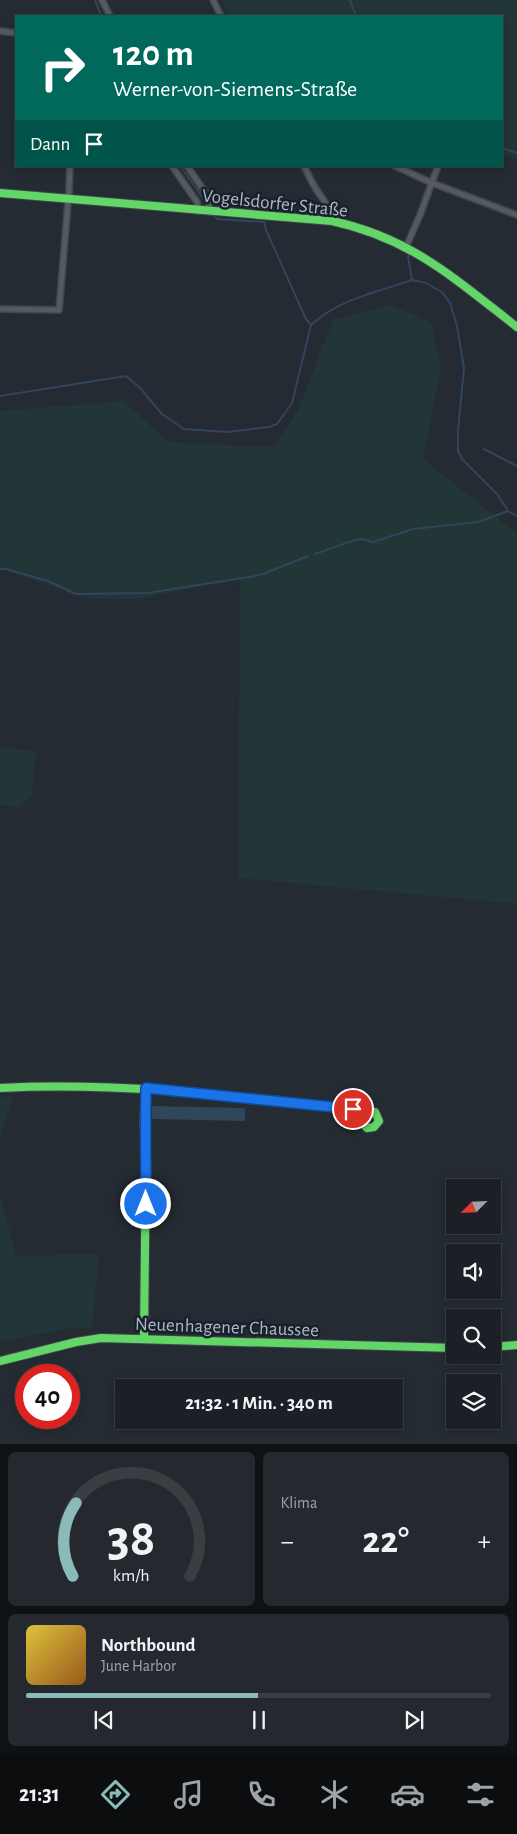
<!DOCTYPE html>
<html lang="de">
<meta charset="utf-8">
<style>
body{margin:0;font-family:"Alegreya Sans",sans-serif;background:#25282e;color:#f1f3f6;height:100vh;display:flex;flex-direction:column;font-size:19px;white-space:nowrap}
*{box-sizing:border-box;margin:0}
p{font-size:16px;color:#a0a3a7}
.icon{flex:none;width:28px;height:28px;fill:none;stroke:currentColor;stroke-width:2;stroke-linecap:round;stroke-linejoin:round}
.map{position:relative;height:1444px;overflow:hidden}
.panel{display:flex;flex-direction:column;gap:8px;padding:8px;background:#0f1215;flex:1}
.panel>*{flex:none}
.hud{position:absolute;left:15px;top:15px;width:488px;height:152px;border-radius:0px;box-shadow:0 2px 8px #0003,0 0 0 1px #3a3e43;background:#00695c;color:#fff;overflow:hidden}
.needle{width:32px;rotate:246deg}
.controls{position:absolute;left:446px;top:1179px;display:grid;gap:10px}
.controls a{display:grid;place-items:center;width:55px;height:55px;border-radius:0px;background:#1c2026;box-shadow:0 2px 8px #0003,0 0 0 1px #3a3e43;font-size:25px}
.speed{position:absolute;left:15px;top:1364px;display:flex;gap:10px;font-size:25px;font-weight:700;text-align:center}
.speed>*{display:grid;place-content:center;width:65px;height:65px;border-radius:50%;background:#1c2026;box-shadow:0 2px 8px #0003,0 0 0 1px #3a3e43;line-height:1}
.speed .limit{border:8px solid #d22;background:#fff;color:#111}
.pin{position:absolute;display:grid;place-items:center;width:42px;height:42px;color:#fff;margin:-21px;border:2px solid #fff;border-radius:50%;box-shadow:0 1px 5px #0007}
.me{position:absolute;width:55px;margin:-28px;rotate:0deg;stroke-linejoin:round;filter:drop-shadow(0 0 4px #0008)}
.turn{display:flex;align-items:center;gap:18px;height:105px;padding:0 15px;font-size:22px}
.turn .icon{width:65px;height:65px;stroke-width:2.5}
.turn b{display:block;font-size:35px;line-height:42px}
.then{display:flex;align-items:center;height:48px;padding:0 15px;background:#0003;gap:10px;font-size:19px}
.big{font-size:38px;font-weight:700;line-height:1.1}
.panel .widget{flex:1;display:flex;flex-direction:column;justify-content:center;gap:8px;min-width:0;padding:0 18px;border-radius:8px;background:#25282e}
.panel .dial{align-items:center;gap:0}
.dial svg{height:130px;overflow:visible;fill:none;stroke:#3a3e43;stroke-width:7;stroke-linecap:round;text-anchor:middle}
.dial text{fill:#f1f3f6;stroke:none}
.song{display:flex;align-items:center;gap:15px}
.cover{width:60px;height:60px;border-radius:8px;background:linear-gradient(135deg,hsl(50 70% 55%),hsl(30 70% 35%))}
.played{height:5px;border-radius:2px;background:linear-gradient(90deg,#8bbbb9 50%,#3a3e43 50%)}
.keys{display:flex;justify-content:space-around;direction:ltr}
.heat{display:flex;justify-content:space-between;align-items:center;font-size:28px;direction:ltr}
.panel .tiles{flex:1;display:grid;gap:8px;grid-template-columns:1fr 1fr}
.widget:last-child{grid-column:span 2}
.trip{position:absolute;left:115px;top:1379px;width:288px;height:50px;border-radius:0px;background:#1c2026;box-shadow:0 2px 8px #0003,0 0 0 1px #3a3e43;font-weight:700;line-height:50px;text-align:center}
.tab-bar{display:flex;height:80px;justify-content:space-around;align-items:center;background:#0b0d0f;color:#a0a3a7}
.tab-bar .icon{width:35px;height:35px}
.tab-bar .selected{color:#8bbbb9}
.tab-bar b{font-size:22px;color:#f1f3f6}
.map>svg:first-child{display:block}
</style>
<div class="map">
<svg width="517" height="1444" viewBox="0 0 517 1444">
<rect width="100%" height="100%" fill="#252b32"/>
<!-- green -->
<path fill="#223537" d="M221,0H517V159L501,154V16H229Z
M391,305L431,322L441,368L423,459L513,530L517,532V904L238,878L240,579L139,599H88L0,569V411L124,401L168,442L273,447L298,410L333,320Z
M0,747L36,751L32,795L20,807L0,805Z
M13,1096L0,1140V1097Z
M0,1194L16,1256L99,1254L92,1327L66,1329L0,1342Z"/>
<!-- water -->
<path fill="#31455b" d="M152,1106L245,1108V1121L152,1119Z"/>
<g fill="none" stroke-linecap="round" stroke-linejoin="round">
<!-- stream -->
<path stroke="#31455b" stroke-width="2" d="M95,0L101,16
M350,0L356,16
M501,148L517,153
M180,166L205,201
M215,216L217,219L264,222L266,230L306,319L311,325
M409,255L408,257L412,280
M0,396L126,376L140,388L162,414L184,429L227,432L269,427L277,424L292,403L311,325C339,299 377,292 412,280L426,283L443,293L450,303L457,326L464,368L458,431V451L462,459L498,495L508,511L517,516
M484,449L517,466
M315,554L355,540L363,539L373,542L413,529L478,522L508,511
M0,569H6L48,581L76,594L148,593L249,577L263,574L308,556"/>
<!-- street casing -->
<g stroke="#41464b" stroke-width="8">
<path id="street" d="M102,0L110,16
M213,0L221,16
M0,31L16,33
M172,166L197,202L198,211
M187,166L207,195L210,212
M304,166C309,175 312,184 318,192C325,202 331,209 332,221
M395,166L432,183L517,215
M406,247L420,215L438,166
M0,309L59,310L69,191L70,166"/>
</g>
<!-- fast casing -->
<g stroke="#41464b" stroke-width="10">
<path id="fast" d="M0,193L332,221C411,238 455,279 517,327
M0,1088C119,1082 235,1096 353,1109L358,1118L367,1128L374,1127L379,1121L375,1112L353,1109
M144,1339L146,1152L144,1121L146,1088
M492,1347L517,1345
M0,1361L76,1342L101,1338L455,1348"/>
</g>
<!-- street -->
<use href="#street" stroke="#545a60" stroke-width="5"/>
<!-- fast -->
<use href="#fast" stroke="#63d668" stroke-width="8"/>
</g>
<g fill="none" stroke-linecap="round" stroke-linejoin="round">
<!-- route casing -->
<g stroke="#114b97" stroke-width="12">
<path id="route" d="M146,1204C146,1165 145,1127 146,1088L353,1109"/>
</g>
<!-- route -->
<use href="#route" stroke="#1a73e8" stroke-width="9"/>
</g>
<g text-anchor="middle" stroke-width="5" stroke-linejoin="round" paint-order="stroke">
<!-- street labels -->
<g font-size="19" fill="#adb8c4" stroke="#19222c">
<text transform="translate(275 202) rotate(6)" y="7">Vogelsdorfer Straße</text>
<text transform="translate(227 1326) rotate(2)" y="7">Neuenhagener Chaussee</text>
</g>
</g>
</svg>
<div class="controls">
<a><svg class="needle" viewBox="-14 -14 28 28"><path d="M0-13l5 13h-10z" fill="#e53935"/><path d="M0 13l5-13h-10z" fill="#a0a3a7"/></svg></a>
<a><svg class="icon" aria-label="sound" viewBox="0 0 24 24"><path d="M4 9h4l5-4v14l-5-4H4zM17 9q2 3 0 6"/></svg></a>
<a><svg class="icon" aria-label="search" viewBox="0 0 24 24"><circle cx="10" cy="10" r="6"/><path d="M15 15l6 6"/></svg></a>
<a><svg class="icon" aria-label="layers" viewBox="0 0 24 24"><path d="M12 4l9 5-9 5-9-5zM3 14l9 5 9-5"/></svg></a>
</div>
<div class="speed"><div class="limit">40</div></div>
<div class="pin" style="left:353px;top:1109px;background:#d93025"><svg class="icon" aria-label="arrive" viewBox="0 0 24 24"><path d="M6 21V4h12l-3 4 3 4H6"/></svg></div>
<svg class="me" style="left:146px;top:1204px" viewBox="-20 -20 40 40"><circle r="17" fill="#1a73e8" stroke="#fff" stroke-width="3"/><path d="M0-11L8 9 0 5-8 9z" fill="#fff"/></svg>
<div class="trip">21:32 · 1 Min. · 340 m</div>
<div class="hud">
<div class="turn"><svg class="icon" aria-label="right" viewBox="0 0 24 24"><path d="M7 20v-9h11M14 6l5 5-5 5"/></svg><div><b>120 m</b>Werner-von-Siemens-Straße</div></div>
<div class="then">Dann<svg class="icon" aria-label="arrive" viewBox="0 0 24 24"><path d="M6 21V4h12l-3 4 3 4H6"/></svg></div>
</div>
</div>
<section class="panel">
<div class="tiles">
<div class="widget dial"><svg viewBox="0 0 100 80">
<path d="M14 69A42 42 0 1 1 86 69"/>
<path d="M14 69A42 42 0 0 1 16 24" stroke="#8bbbb9"/>
<text x="50" y="56" font-size="32" font-weight="700">38</text>
<text x="50" y="72" font-size="11">km/h</text>
</svg></div>
<div class="widget"><p>Klima</p>
<div class="heat"><a>−</a><b class="big">22°</b><a>+</a></div>
</div>
<div class="widget">
<div class="song"><i class="cover"></i><div><b>Northbound</b><p>June Harbor</p></div></div>
<div class="played"></div>
<div class="keys"><svg class="icon" aria-label="previous" viewBox="0 0 24 24"><path d="M18 5L8 12l10 7zM5 5v14"/></svg><svg class="icon" aria-label="pause" viewBox="0 0 24 24"><path d="M8 5v14M16 5v14"/></svg><svg class="icon" aria-label="next" viewBox="0 0 24 24"><path d="M6 5l10 7-10 7zM19 5v14"/></svg></div>
</div>
</div>
</section>
<nav class="tab-bar">
<b>21:31</b>
<svg class="icon selected" aria-label="directions" viewBox="0 0 24 24"><path d="M12 3l9 9-9 9-9-9zM9 14v-3h6M13 9l2 2-2 2"/></svg>
<svg class="icon" aria-label="music" viewBox="0 0 24 24"><path d="M9 18V5l10-2v13"/><circle cx="6" cy="18" r="3"/><circle cx="16" cy="16" r="3"/></svg>
<svg class="icon" aria-label="phone" viewBox="0 0 24 24"><path d="M5 4h4l2 5-3 2q2 4 5 5l2-3 5 2v4C11 20 4 13 5 4z"/></svg>
<svg class="icon" aria-label="climate" viewBox="0 0 24 24"><path d="M12 3v18M4 7l16 10M4 17L20 7"/></svg>
<svg class="icon" aria-label="car" viewBox="0 0 24 24"><path d="M5 17H2v-5l4-1 3-4h7l3 4 3 1v5h-3M9 17h6M6 11h13"/><circle cx="7" cy="17" r="2"/><circle cx="17" cy="17" r="2"/></svg>
<svg class="icon" aria-label="filters" viewBox="0 0 24 24"><path d="M4 7h16M4 17h16"/><circle cx="9" cy="7" r="2"/><circle cx="15" cy="17" r="2"/></svg>
</nav>
